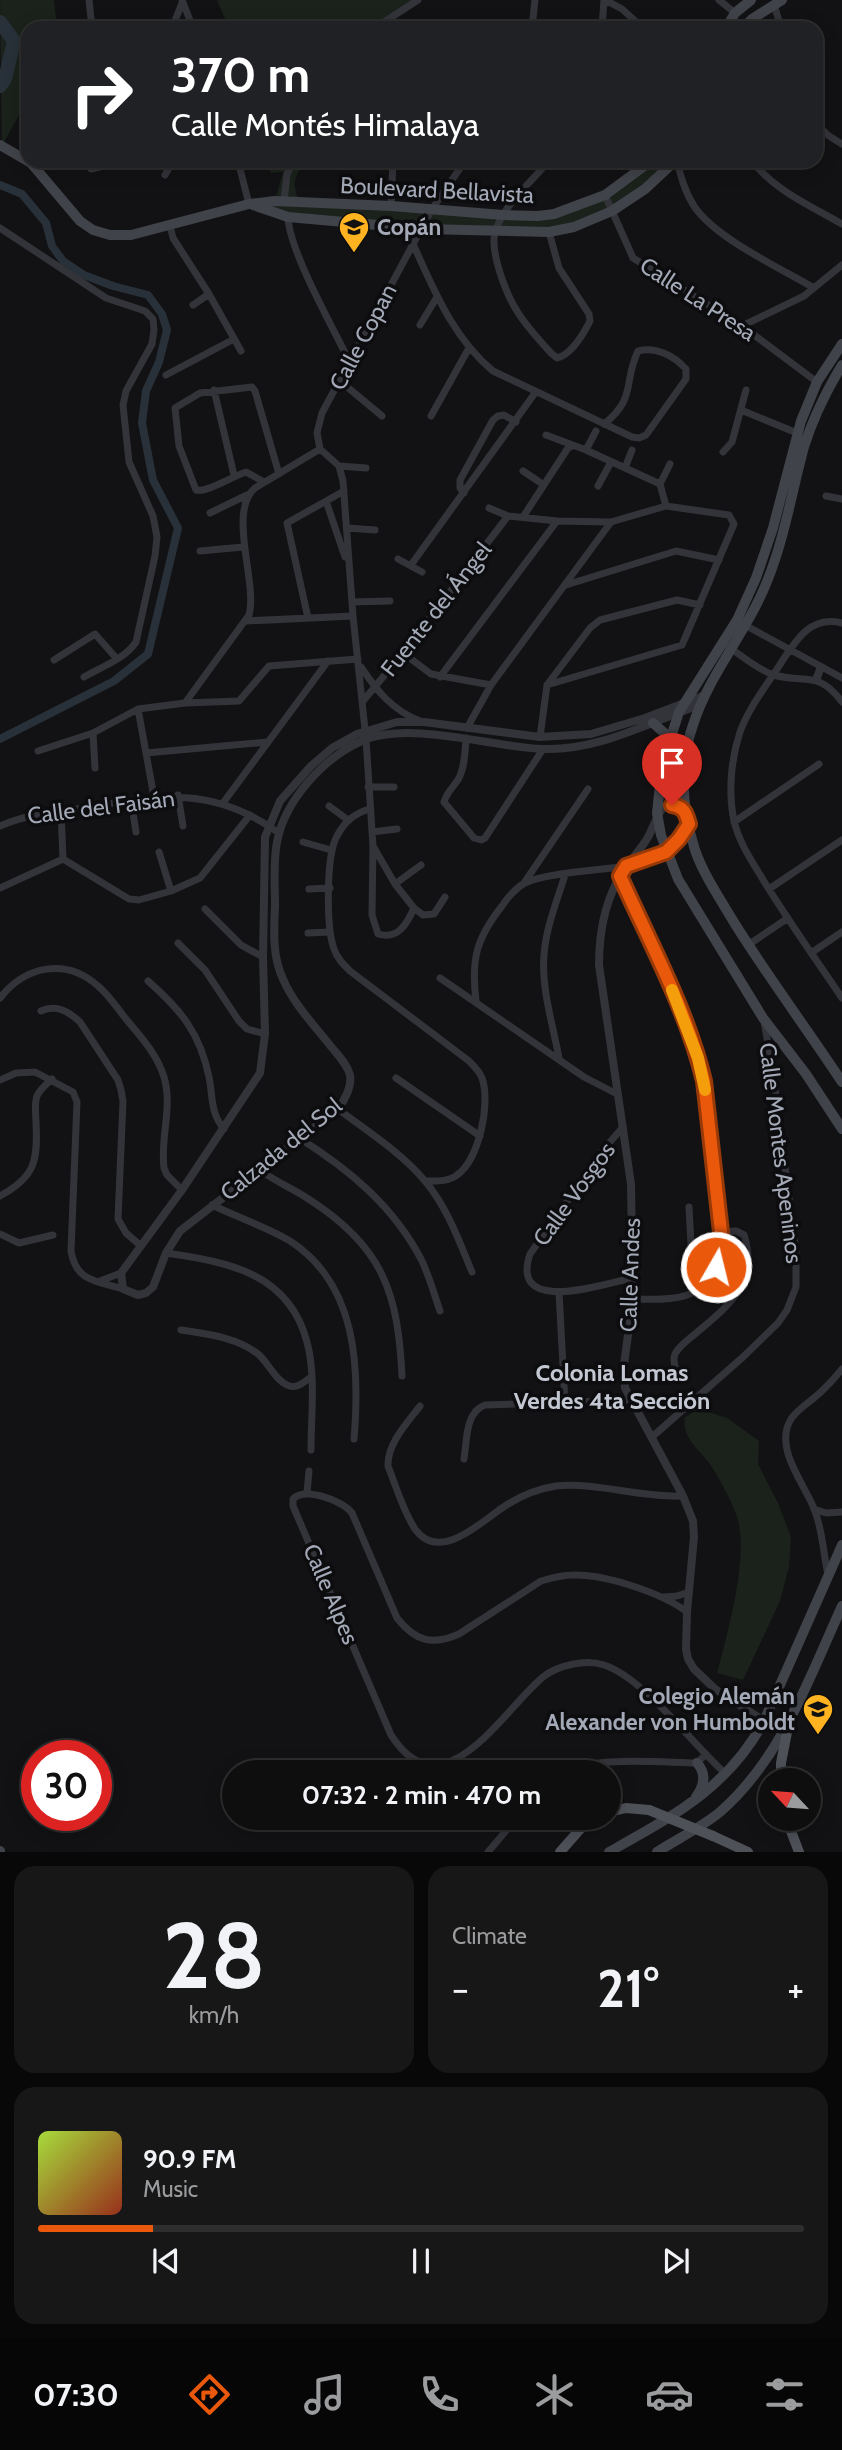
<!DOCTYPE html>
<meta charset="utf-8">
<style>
body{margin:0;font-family:Cabin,sans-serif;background:#171718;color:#f1f3f6;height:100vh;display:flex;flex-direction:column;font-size:26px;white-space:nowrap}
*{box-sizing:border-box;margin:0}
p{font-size:23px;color:#9b9c9e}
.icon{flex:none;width:38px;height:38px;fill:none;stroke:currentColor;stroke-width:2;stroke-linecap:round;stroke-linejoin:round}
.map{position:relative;height:1852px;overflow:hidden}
.sheet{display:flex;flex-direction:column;gap:14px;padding:14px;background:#080808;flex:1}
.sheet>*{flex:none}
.guide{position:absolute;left:21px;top:21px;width:802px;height:147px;border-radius:21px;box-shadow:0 4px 18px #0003,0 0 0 2px #2e2e2f;background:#202124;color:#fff;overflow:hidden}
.needle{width:46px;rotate:296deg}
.fabs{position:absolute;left:758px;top:1768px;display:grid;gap:14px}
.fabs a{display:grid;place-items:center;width:63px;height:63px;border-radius:50%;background:#0e0e0f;box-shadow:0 4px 18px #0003,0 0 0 2px #2e2e2f;font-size:35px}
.speed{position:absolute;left:21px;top:1740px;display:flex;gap:14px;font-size:35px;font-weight:700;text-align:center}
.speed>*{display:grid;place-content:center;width:91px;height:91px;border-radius:50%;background:#0e0e0f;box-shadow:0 4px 18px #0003,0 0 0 2px #2e2e2f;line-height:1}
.speed .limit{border:10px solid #d22;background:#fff;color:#111}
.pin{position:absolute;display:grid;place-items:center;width:60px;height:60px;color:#fff;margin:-72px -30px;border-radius:50% 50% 50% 0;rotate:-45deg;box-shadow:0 0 7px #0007}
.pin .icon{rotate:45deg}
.me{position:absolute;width:77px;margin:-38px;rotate:8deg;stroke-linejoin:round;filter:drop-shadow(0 0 5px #0008)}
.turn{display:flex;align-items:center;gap:24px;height:147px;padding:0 35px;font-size:32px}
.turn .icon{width:91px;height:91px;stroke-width:2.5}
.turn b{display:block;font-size:49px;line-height:60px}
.big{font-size:52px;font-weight:700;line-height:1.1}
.sheet .tile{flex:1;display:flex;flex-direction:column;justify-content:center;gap:10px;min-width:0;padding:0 24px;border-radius:21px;background:#171718}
.sheet .dial{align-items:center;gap:0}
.dial b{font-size:91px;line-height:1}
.song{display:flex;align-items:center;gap:21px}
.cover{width:84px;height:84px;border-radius:10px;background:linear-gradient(135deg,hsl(80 70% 55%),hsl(10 70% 35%))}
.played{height:7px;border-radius:4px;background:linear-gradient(90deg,#ea580c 15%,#2e2e2f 15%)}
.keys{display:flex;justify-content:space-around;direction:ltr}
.heat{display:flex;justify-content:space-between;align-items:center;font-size:38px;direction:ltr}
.sheet .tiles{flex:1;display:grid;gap:14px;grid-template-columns:1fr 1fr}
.tile:last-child{grid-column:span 2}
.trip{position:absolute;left:222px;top:1760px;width:399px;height:70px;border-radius:35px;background:#0e0e0f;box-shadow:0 4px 18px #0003,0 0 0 2px #2e2e2f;font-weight:700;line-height:70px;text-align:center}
.tabs{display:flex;height:112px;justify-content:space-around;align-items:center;background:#060606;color:#9b9c9e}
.tabs .icon{width:49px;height:49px}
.tabs .on{color:#ea580c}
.tabs b{font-size:32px;color:#f1f3f6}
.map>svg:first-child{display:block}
</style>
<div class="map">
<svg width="842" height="1852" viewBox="0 0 842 1852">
<rect width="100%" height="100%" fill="#121214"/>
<!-- green -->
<path fill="#1a221b" d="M0,0H54L57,28H28V98L2,146Z
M217,0H418L378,28H229Z
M267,161H306C293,179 292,181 299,202L538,216L605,195L651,161H675L630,201L549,232L288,217L249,204L275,201L283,172L271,173Z
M699,1409L727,1418L759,1441L758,1464L778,1503L791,1537L789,1567L780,1601L743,1680L717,1673C728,1632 748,1560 738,1520C733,1503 721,1482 712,1467C702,1451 681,1439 685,1417Z"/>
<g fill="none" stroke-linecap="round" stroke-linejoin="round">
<!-- canal -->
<path stroke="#283139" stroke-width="8" d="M0,185L22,194L46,223L52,246L63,261L84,275L113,286L148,295L162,314L167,330L159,362L146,391L142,423L153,480L178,528L148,654L114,681L0,739"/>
<!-- river -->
<path stroke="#283139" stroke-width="14" d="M0,22L14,41L5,79L0,86"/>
<!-- minor -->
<path stroke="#33343a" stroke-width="7" d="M89,0L92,28
M182,0L193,28
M605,0L622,9L643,28
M719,0L735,13
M774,4L781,28
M384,22L418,0
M172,28L182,3
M532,28L535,0
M602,28L604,0
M816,124L829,136L842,144
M238,161L249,204
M549,161C531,182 506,203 496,229C488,248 506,294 517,311C526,326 539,340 551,353L557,358C571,355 584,333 590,321L589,314L559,268L549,232
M677,161C681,177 685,192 694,206C715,238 780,268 814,288
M752,161C774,190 811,206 842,224
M91,169L104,166L110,161
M165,175L173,161
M605,195L633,258L742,326L817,382
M284,201L287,174L294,161
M391,206L393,161
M288,217C289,251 334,329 350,363
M170,226L173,238L209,294L241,351
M0,228L106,298L145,311L153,319L154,330L152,344L126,391L123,405L129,462L153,516L157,537L155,556L136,642C125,659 101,667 84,677
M413,244C434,290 453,338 493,371L632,437L639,438L646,435L686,379V369C674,356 656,346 638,351C623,382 637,398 604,424
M193,305L209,294
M420,325L437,297
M742,326L804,296L842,265
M166,375L234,339
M340,381L382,416
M214,390L234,475
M741,410L797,433
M431,416L469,348
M546,435L586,450L660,484L666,506
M320,449L339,466L343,481L353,616L366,739L373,846L372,915L378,934C398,940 407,924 414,908L395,884L373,846
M320,449L317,433L322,413L432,209L465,161
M586,450L596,431
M723,452L732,442L746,390
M339,466L366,468
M625,468L632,450
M523,471L544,485
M264,482L246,472C233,476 207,493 196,490L179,446L175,408L200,393L252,387L255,391L279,474
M660,484L670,464
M598,486L611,462
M464,493L460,488V480L493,420L498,416L504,415L516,422
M826,496L842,499
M326,501L345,557
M489,508L508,516L557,521L611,522L666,506L729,515L734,524L682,645L547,685
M210,513L247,495
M523,517L568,448L572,446
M347,528L375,530
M200,551L243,547
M398,559L422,572
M411,565L535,393
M566,585L676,551L719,560
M352,602L390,601
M308,618L287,523L344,491
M246,621L353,616
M842,623C811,615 796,640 781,663C767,685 749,707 740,732C731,759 728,793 734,821C739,842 751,860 762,878C787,919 815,958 842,998
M743,624L842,678
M723,643C737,652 759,671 774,675C806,684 818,670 842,702
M403,653L431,674L491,685
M54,660L95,634L117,659
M361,667C377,691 392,710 420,721
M440,677L557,521
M363,701L403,653L508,516
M185,703L249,615C258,583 227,512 255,488L320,449
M138,709L154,797
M467,728L491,685L611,522
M93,733L95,768
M540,737L547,685L590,628L600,620L677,600L700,605
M466,738C465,751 465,766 459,778C454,787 447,791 444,802L474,838L481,840L485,838L543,749
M38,751L93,733L138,709L185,703L239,701L269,666L358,659
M146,753L268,742
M368,787H394
M178,795L183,826
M131,800L136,832
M223,803L328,661
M329,806L348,820
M369,809C354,814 345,821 337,836C326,855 326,927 334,949C337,958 343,964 350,971L469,1061C474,1066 480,1072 482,1078C491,1103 479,1160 457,1175C448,1182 436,1181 425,1181
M61,811L63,859
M734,822L819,764
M0,826C27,814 55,812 84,808C160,795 212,785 279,833
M372,832L397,829
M303,842L331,850
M159,852L171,891
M620,876C650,943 687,1010 704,1081L721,1232C719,1297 689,1301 633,1299
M524,883L588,789
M395,884L421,865
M0,888L63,859L129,899L139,900L171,891L200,878L250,815
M309,889L330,888
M769,889L842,840
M414,908L423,915L434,914L445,897
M205,909L241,945L263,957
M308,933L330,932
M178,943L205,970L239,1021L247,1029L265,1034
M748,945L788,918
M811,953L842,932
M440,978L584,1077L617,1094
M148,981C181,1010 200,1033 209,1077C213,1096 210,1113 224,1129
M0,998C25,966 66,957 98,986C109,995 117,1008 126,1019C141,1037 157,1054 164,1077C173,1107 160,1138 164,1168L167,1175L182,1190
M476,1001C471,959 476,939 502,906C507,898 517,887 525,883C544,873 602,870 626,866
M41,1011C56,1004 68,1011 80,1022L118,1080L121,1090L123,1101L118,1219L126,1233L141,1246
M559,1058C553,1025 541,988 544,955C546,927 557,901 565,875
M396,1078L480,1136
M0,1080L16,1073L35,1072L73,1092L77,1102L71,1251C76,1282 97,1281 123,1289
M338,1109C367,1131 402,1153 425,1181C447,1207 459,1241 472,1272
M623,1127L604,1149L530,1254C509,1316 604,1284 632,1278
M299,1138C350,1170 393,1206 421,1259C429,1275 434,1294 440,1311
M260,1170C276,1182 294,1189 310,1200C383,1247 398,1293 402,1376
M0,1196C35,1177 38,1161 36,1123C36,1114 34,1104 37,1096C40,1089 47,1084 52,1079
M212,1205C237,1217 266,1227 290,1241C357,1284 360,1368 354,1439
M689,1207L692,1263L702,1287
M0,1234L19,1243L53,1235
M166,1253C228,1262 289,1273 307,1342C316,1375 311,1415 311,1450
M100,1281L121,1273
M559,1292L565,1403
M181,1330C206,1334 237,1337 258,1354C268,1362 275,1380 287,1385C296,1390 304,1382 311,1377
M676,1369C674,1364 673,1359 675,1354C679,1346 688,1340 695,1334C727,1307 760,1283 744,1235L736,1231L721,1232
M420,1406C407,1423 387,1444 388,1466C396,1486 403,1511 415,1529C439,1563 480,1523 502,1508C518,1497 536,1489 556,1486C597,1482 641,1498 683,1496
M652,1437L743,1357L778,1323L787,1310L796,1287V1252L773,1073L764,1021
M464,1459C467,1441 465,1412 485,1405L630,1400
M307,1493L309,1471
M814,1509L826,1513L842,1512
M828,1575C823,1552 823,1533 815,1511C805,1484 773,1448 791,1419C797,1410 807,1404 815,1397C825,1389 834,1379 842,1369
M664,1597L677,1596L689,1592
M687,1612C662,1593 605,1574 573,1575C562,1575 551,1578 541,1581L459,1634C432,1646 415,1641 397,1618L352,1513C342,1500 305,1487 293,1499V1506L391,1735C443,1816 503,1710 543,1677C558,1665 586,1659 604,1665C644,1678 692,1744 726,1774
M567,1773C591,1755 666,1763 697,1763L706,1754
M488,1852L517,1818"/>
<!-- tertiary -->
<path stroke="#33343a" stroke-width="8" d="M816,680L821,667
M700,705C649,722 599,751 543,749C492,747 412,721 364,740C324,757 285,800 277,842C273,862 275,885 275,906C274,930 272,956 283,979C293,1003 313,1024 329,1044C336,1053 347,1063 350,1075C352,1086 345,1100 338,1109L180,1231L166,1253L153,1287L146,1293L138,1295L123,1289L121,1273L182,1190L260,1073L265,1034L263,957L265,837L280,801L311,766L332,748L357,734L397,722H424L540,737L591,734L645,718L705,695
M686,812C662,788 657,822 648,837C642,848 633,857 626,867C606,895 599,931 599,965L631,1184L633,1299L624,1364L625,1388L683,1496L693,1521L694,1537L687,1612L686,1649L688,1659L694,1669L715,1689L764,1721
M626,866C656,859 673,852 689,824"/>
<!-- secondary -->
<path stroke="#41434a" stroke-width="10" d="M726,28L735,13L751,0
M743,28L752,19L782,0
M0,145L31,163L80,221L93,230L110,235H131L249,204L275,201L391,206L503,215L538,216L554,214L605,195L651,161
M253,205L288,217L422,229L549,232L574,227L612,211L645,189L675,161
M842,344L817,382L801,421L773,528L756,578L737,620L679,712L662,765L657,813L661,835L678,879L763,1018L806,1074L842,1129
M842,365C827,390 813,418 804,447C792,491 785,536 768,579C748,631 709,674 693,725C679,765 682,809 695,850C704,876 721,900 735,924C769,978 807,1029 842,1082
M653,723L670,738
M696,1797C704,1786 707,1774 697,1763
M0,1851V1852
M609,1852C673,1816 728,1788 764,1721L842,1545
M657,1852C677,1839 702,1827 720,1812C782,1758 809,1678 842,1606"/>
<!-- primary -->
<path stroke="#4f5159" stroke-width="10" d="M781,1780V1763L789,1722
M609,1812L626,1808L649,1810
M786,1818L799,1852
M713,1836L748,1852
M560,1852L582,1827L594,1818"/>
<!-- primary-bridge -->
<path stroke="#4f5159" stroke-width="10" d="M649,1810L713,1836"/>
</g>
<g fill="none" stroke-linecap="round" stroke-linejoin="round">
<!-- route casing -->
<g stroke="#983908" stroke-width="18">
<path id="route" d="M672,805C684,807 686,813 689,824L679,839L666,852L626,866L620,876C650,943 687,1010 704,1081L721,1232L720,1256L716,1267"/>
</g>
<!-- route -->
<use href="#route" stroke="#ea580c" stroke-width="12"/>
<!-- slow -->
<path stroke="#f59e0b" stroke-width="12" d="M672,990L698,1058L705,1090"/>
</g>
<!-- icons -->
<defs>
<g id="school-pin" transform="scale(1.575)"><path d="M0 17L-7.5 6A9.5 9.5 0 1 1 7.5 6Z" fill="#ffb320" stroke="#0d0d0f"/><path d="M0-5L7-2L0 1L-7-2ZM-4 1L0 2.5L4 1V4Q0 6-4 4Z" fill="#111"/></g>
</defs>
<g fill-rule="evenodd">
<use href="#school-pin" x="354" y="227"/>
<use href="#school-pin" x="818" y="1709"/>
</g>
<g text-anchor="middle" stroke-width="7" stroke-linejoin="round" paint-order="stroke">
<!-- street labels -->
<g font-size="23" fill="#a3a9b6" stroke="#0d0d0f">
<text transform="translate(437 190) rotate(3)" y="8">Boulevard Bellavista</text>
<text transform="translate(698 299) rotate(33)" y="8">Calle La Presa</text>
<text transform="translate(363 337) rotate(-62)" y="8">Calle Copan</text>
<text transform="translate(436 609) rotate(-52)" y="8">Fuente del Ángel</text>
<text transform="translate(101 807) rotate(-7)" y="8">Calle del Faisán</text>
<text transform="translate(281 1149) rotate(-39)" y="8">Calzada del Sol</text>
<text transform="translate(781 1153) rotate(83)" y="8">Calle Montes Apeninos</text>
<text transform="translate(574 1194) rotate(-54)" y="8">Calle Vosgos</text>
<text transform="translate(630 1275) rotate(-88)" y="8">Calle Andes</text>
<text transform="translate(331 1594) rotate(67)" y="8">Calle Alpes</text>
</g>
<!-- poi labels -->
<g font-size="23" font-weight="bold" fill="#a3a9b6" stroke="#0d0d0f" text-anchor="start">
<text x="377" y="235">Copán</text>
<text x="795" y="1704" text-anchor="end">Colegio Alemán<tspan x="795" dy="26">Alexander von Humboldt</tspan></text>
</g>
<!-- neighbourhood labels -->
<g font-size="24" font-weight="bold" fill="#c4c8d2" stroke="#0d0d0f">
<text x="612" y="1381">Colonia Lomas<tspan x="612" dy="28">Verdes 4ta Sección</tspan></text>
</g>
</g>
</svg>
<div class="fabs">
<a><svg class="needle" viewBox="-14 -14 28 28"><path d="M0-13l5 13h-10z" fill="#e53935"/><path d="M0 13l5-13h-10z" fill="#9b9c9e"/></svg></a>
</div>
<div class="speed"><div class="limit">30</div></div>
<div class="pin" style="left:672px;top:805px;background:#d93025"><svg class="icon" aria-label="arrive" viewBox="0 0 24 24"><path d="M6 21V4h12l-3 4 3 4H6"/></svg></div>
<svg class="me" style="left:716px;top:1267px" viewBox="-20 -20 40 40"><circle r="17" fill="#ea580c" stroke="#fff" stroke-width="3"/><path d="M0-11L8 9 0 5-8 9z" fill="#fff"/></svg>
<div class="trip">07:32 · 2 min · 470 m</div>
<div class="guide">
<div class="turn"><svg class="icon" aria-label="right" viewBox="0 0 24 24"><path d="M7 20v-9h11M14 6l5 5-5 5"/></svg><div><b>370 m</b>Calle Montés Himalaya</div></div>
</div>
</div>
<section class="sheet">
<div class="tiles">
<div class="tile dial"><b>28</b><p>km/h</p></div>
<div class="tile"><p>Climate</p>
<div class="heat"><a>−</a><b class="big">21°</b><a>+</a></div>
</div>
<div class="tile">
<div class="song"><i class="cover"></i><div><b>90.9 FM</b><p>Music</p></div></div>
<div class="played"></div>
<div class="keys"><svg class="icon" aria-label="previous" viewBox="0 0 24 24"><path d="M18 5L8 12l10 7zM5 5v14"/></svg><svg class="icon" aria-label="pause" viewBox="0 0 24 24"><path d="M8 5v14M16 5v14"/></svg><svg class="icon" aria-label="next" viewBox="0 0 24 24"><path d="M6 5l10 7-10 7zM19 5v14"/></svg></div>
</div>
</div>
</section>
<nav class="tabs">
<b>07:30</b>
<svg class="icon on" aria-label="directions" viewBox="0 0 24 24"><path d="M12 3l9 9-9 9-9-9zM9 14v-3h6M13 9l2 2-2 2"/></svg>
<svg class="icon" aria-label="music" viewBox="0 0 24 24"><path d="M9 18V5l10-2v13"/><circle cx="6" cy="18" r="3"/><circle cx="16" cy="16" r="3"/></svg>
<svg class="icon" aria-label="phone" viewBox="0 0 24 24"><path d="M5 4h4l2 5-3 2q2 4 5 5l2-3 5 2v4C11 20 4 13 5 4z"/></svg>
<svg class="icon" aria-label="climate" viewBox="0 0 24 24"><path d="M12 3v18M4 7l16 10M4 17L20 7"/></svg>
<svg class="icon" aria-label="car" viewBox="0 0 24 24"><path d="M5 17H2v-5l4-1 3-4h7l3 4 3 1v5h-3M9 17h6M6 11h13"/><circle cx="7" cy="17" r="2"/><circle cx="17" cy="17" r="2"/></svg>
<svg class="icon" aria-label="filters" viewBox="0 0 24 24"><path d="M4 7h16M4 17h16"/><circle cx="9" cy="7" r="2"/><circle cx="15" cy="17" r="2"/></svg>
</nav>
